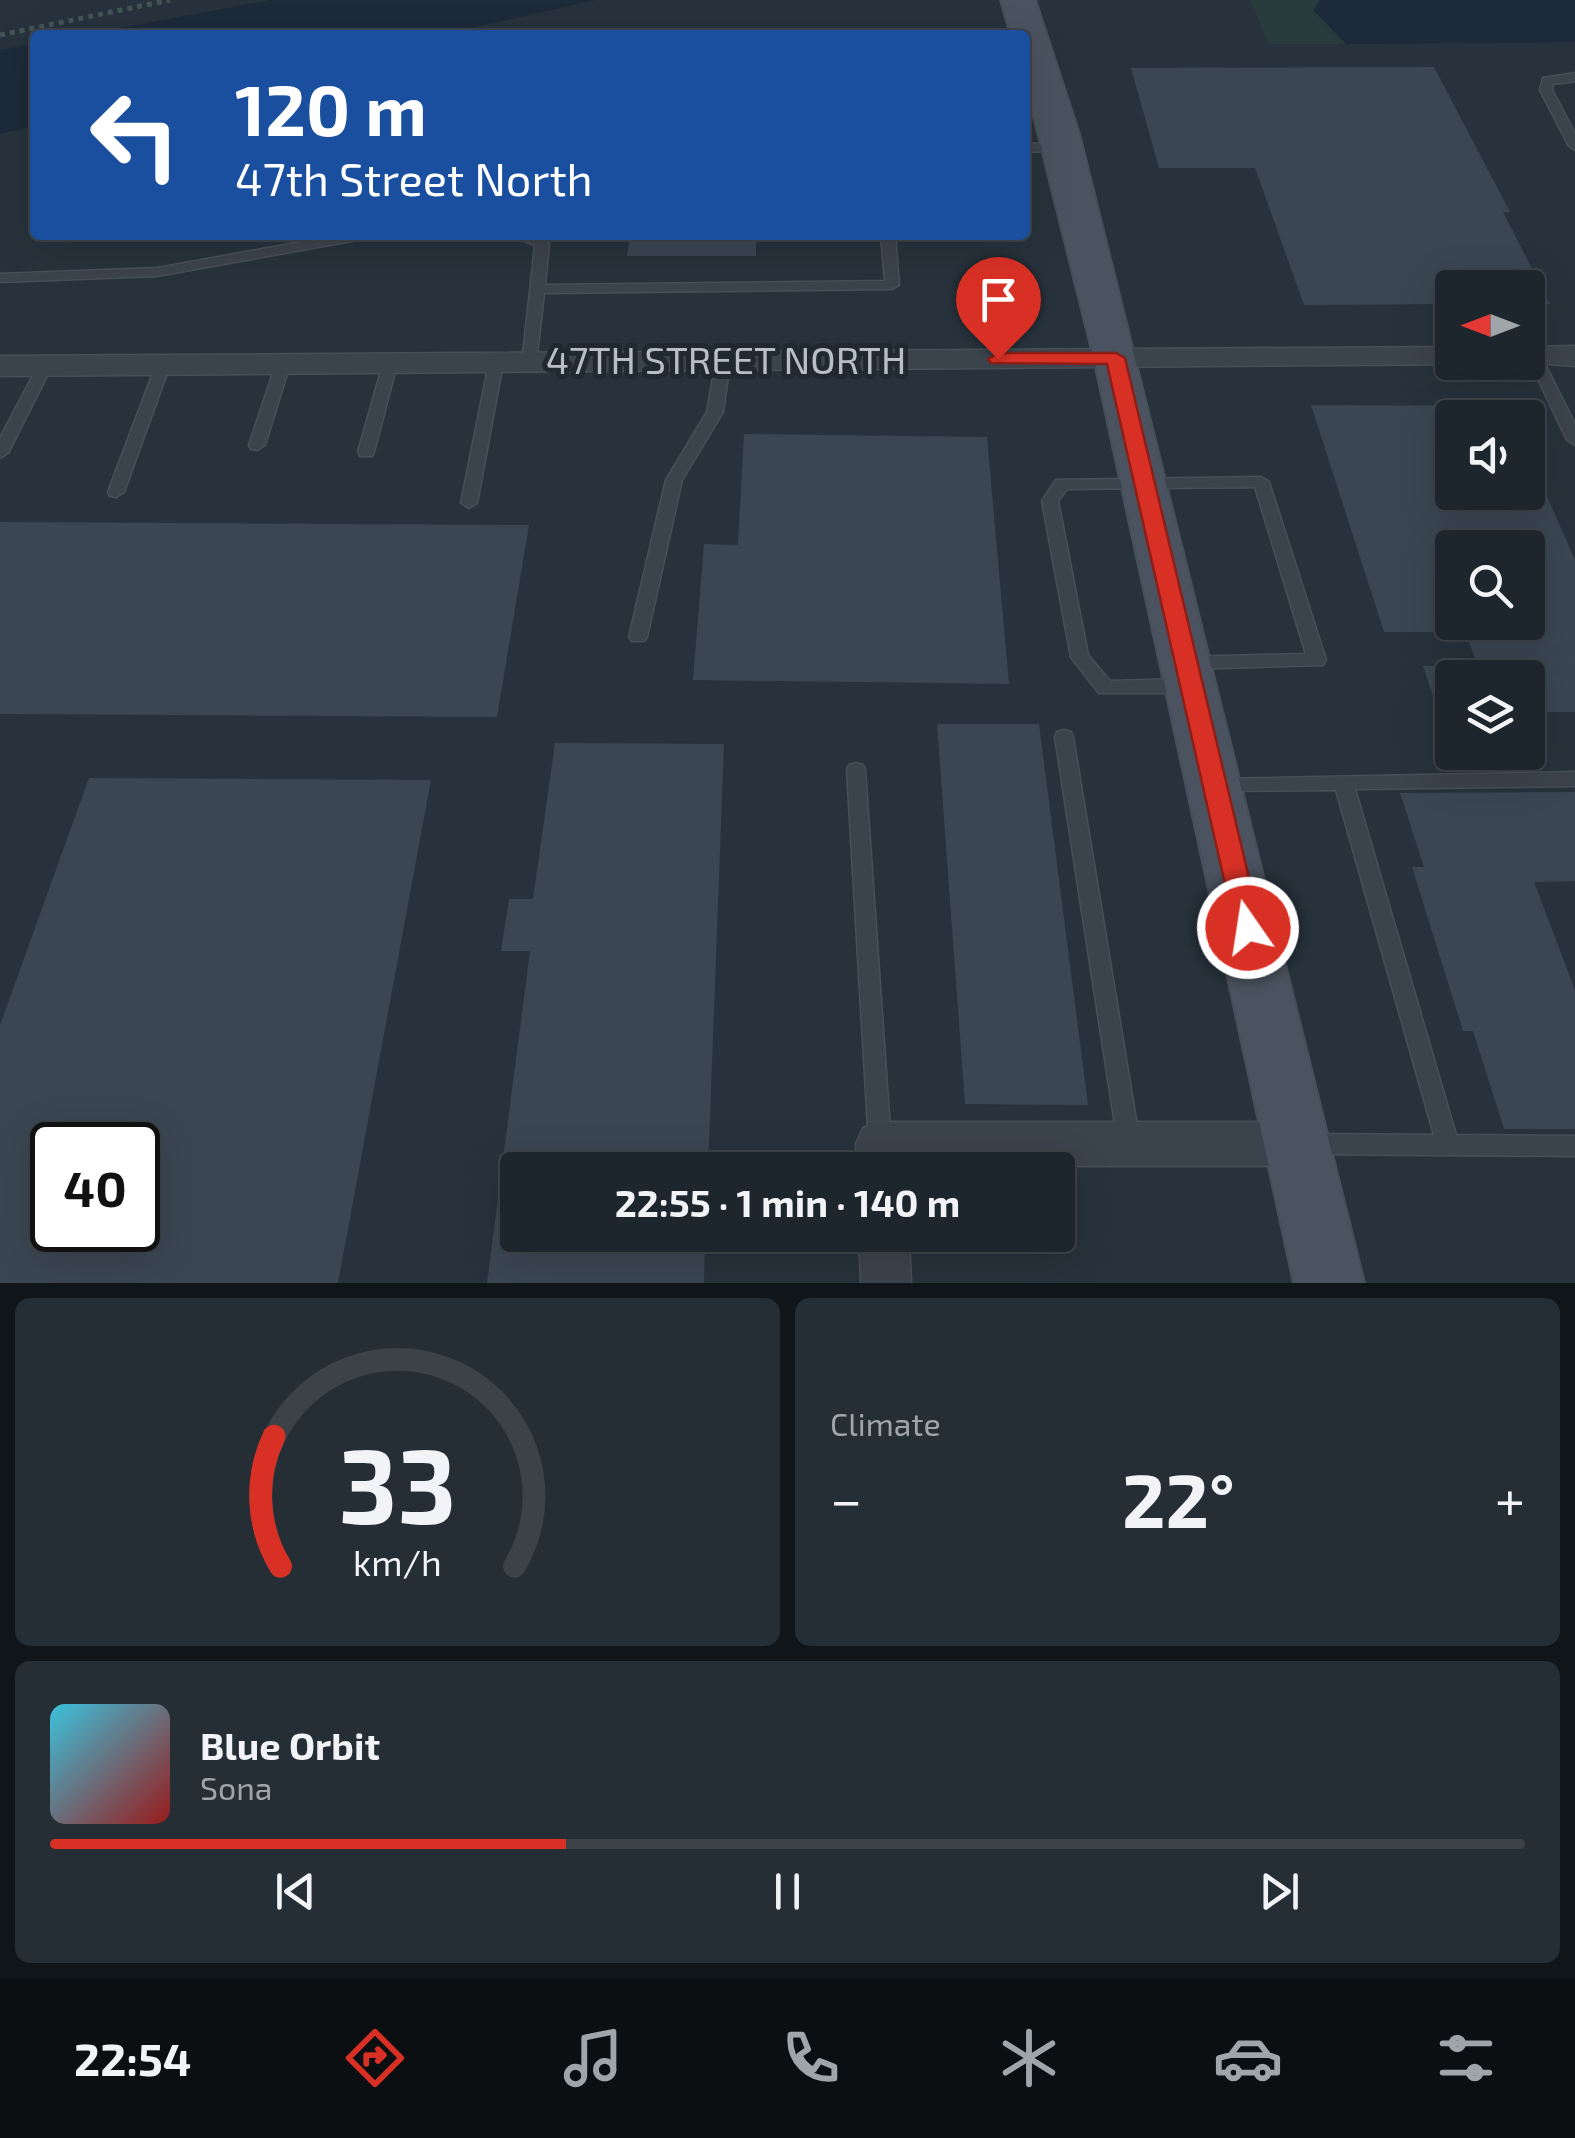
<!DOCTYPE html>
<meta charset="utf-8">
<style>
body{margin:0;font-family:"Exo 2",sans-serif;background:#252e35;color:#f1f3f6;height:100vh;display:flex;flex-direction:column;font-size:38px;white-space:nowrap}
*{box-sizing:border-box;margin:0}
p{font-size:32px;color:#a0a5aa}
.icon{flex:none;width:55px;height:55px;fill:none;stroke:currentColor;stroke-width:2;stroke-linecap:round;stroke-linejoin:round}
.map{position:relative;height:1283px;overflow:hidden}
.sheet{display:flex;flex-direction:column;gap:15px;padding:15px;background:#101519;flex:1}
.sheet>*{flex:none}
.hud{position:absolute;left:30px;top:30px;width:1000px;height:210px;border-radius:10px;box-shadow:0 10px 40px #0002,0 0 0 2px #3b4349;background:#1a4fa0;color:#fff;overflow:hidden}
.needle{width:65px;rotate:270deg}
.buttons{position:absolute;left:1435px;top:270px;display:grid;gap:20px}
.buttons a{display:grid;place-items:center;width:110px;height:110px;border-radius:10px;background:#1d262d;box-shadow:0 10px 40px #0002,0 0 0 2px #3b4349;font-size:50px}
.speed{position:absolute;left:30px;top:1122px;display:flex;gap:20px;font-size:50px;font-weight:700;text-align:center}
.speed>*{display:grid;place-content:center;width:130px;height:130px;border-radius:50%;background:#1d262d;box-shadow:0 10px 40px #0002,0 0 0 2px #3b4349;line-height:1}
.speed .limit{border:5px solid #111;border-radius:15px;background:#fff;color:#111}
.pin{position:absolute;display:grid;place-items:center;width:85px;height:85px;color:#fff;margin:-102px -42px;border-radius:50% 50% 50% 0;rotate:-45deg;box-shadow:0 0 10px #0007}
.pin .icon{rotate:45deg}
.me{position:absolute;width:110px;margin:-55px;rotate:347deg;stroke-linejoin:round;filter:drop-shadow(0 0 8px #0008)}
.turn{display:flex;align-items:center;gap:35px;height:210px;padding:0 40px;font-size:45px}
.turn .icon{width:130px;height:130px;stroke-width:2.5}
.turn b{display:block;font-size:70px;line-height:85px}
.big{font-size:75px;font-weight:700;line-height:1.1}
.sheet .widget{flex:1;display:flex;flex-direction:column;justify-content:center;gap:15px;min-width:0;padding:0 35px;border-radius:15px;background:#252e35}
.sheet .dial{align-items:center;gap:0}
.dial svg{height:260px;overflow:visible;fill:none;stroke:#3b4349;stroke-width:7;stroke-linecap:round;text-anchor:middle}
.dial text{fill:#f1f3f6;stroke:none}
.song{display:flex;align-items:center;gap:30px}
.cover{width:120px;height:120px;border-radius:15px;background:linear-gradient(135deg,hsl(190 70% 55%),hsl(0 70% 35%))}
.played{height:10px;border-radius:5px;background:linear-gradient(90deg,#d93025 35%,#3b4349 35%)}
.keys{display:flex;justify-content:space-around;direction:ltr}
.heat{display:flex;justify-content:space-between;align-items:center;font-size:55px;direction:ltr}
.sheet .tiles{flex:1;display:grid;gap:15px;grid-template-columns:1fr 1fr}
.widget:last-child{grid-column:span 2}
.trip{position:absolute;left:500px;top:1152px;width:575px;height:100px;border-radius:10px;background:#1d262d;box-shadow:0 10px 40px #0002,0 0 0 2px #3b4349;font-weight:700;line-height:100px;text-align:center}
.tab-bar{display:flex;height:160px;justify-content:space-around;align-items:center;background:#0c0f12;color:#a0a5aa}
.tab-bar .icon{width:70px;height:70px}
.tab-bar .current{color:#d93025}
.tab-bar b{font-size:45px;color:#f1f3f6}
.map>svg:first-child{display:block}
</style>
<div class="map">
<svg width="1575" height="1283" viewBox="0 0 1575 1283">
<rect width="100%" height="100%" fill="#27323c"/>
<!-- green -->
<path fill="#293c3d" d="M1250,0H1320L1314,10L1346,44H1269Z"/>
<!-- water -->
<path fill="#1c2a39" d="M271,0H595L440,35H82Z
M1320,0H1575V42L1346,44L1313,10Z
M35,44V126L0,134V50Z"/>
<!-- building -->
<path fill="#3a4652" fill-rule="evenodd" d="M1434,67L1510,212H1503L1550,304H1528V288H1452V304L1304,305L1255,168H1159L1131,68Z
M630,235H756V256H627Z
M1311,405L1506,406L1511,418H1452V492H1528V453L1575,560V712H1528V678H1452V711H1438L1423,666H1478L1465,632H1384ZM1452,548H1528V622H1452Z
M744,434L987,437L1009,684L693,680L704,544L738,545Z
M0,522L529,525L497,717L0,714Z
M937,724H1039L1088,1105L965,1104Z
M555,743L724,744L708,1170H518V1235H705L704,1283H487L530,951H501L509,899H533Z
M89,778L431,780L338,1283H0V1025ZM52,1145H138V1230H52Z
M1575,792V881L1534,882L1575,990V1129H1504L1473,1031H1463L1412,867H1424L1400,793Z"/>
<g fill="none" stroke-linecap="round" stroke-linejoin="round">
<!-- lane casing -->
<g stroke="#474f58" stroke-width="3">
<path id="lane" d="M1575,73V81L1553,84L1552,90L1575,134V150L1569,146L1540,90L1543,78Z
M1063,143L1069,147L1068,150L1025,152V144Z
M340,235H370L363,239L157,276L0,282V274L157,268Z
M514,235H533L549,244L545,285L885,281L881,235H895L899,285L892,289L544,293L536,363L529,368L522,363L535,246Z
M1534,352L1541,356L1575,424V445L1567,440L1528,358L1529,353Z
M723,356L730,361L723,412L682,480L647,637L644,641H632L629,637L666,480L707,412L716,361Z
M496,358L503,363L477,503L469,508L461,503L489,363Z
M283,359L290,364L265,445L257,450L251,449L249,445L276,364Z
M390,359L397,364L374,452L372,456H360L358,452L383,364Z
M163,360L170,365L124,492L116,497L110,496L108,492L156,365Z
M45,361L52,366L8,453L0,458V438L38,366Z
M1261,477L1269,482L1326,660L1323,665L1187,669L1178,663L1187,657L1306,654L1255,487L1067,489L1058,501L1088,655L1110,681L1185,679L1191,681L1194,686L1191,691L1185,693H1099L1071,657L1042,501L1056,480Z
M1064,730L1071,732L1073,737L1140,1144L1137,1151L1129,1154L1121,1151L1118,1144L1055,737L1057,732Z
M856,763L863,765L865,770L891,1144L888,1151L880,1154L872,1151L869,1144L847,770L849,765Z
M1575,772V786L1355,789L1456,1135L1575,1136V1156L1309,1154L1301,1151L1298,1144L1301,1137L1309,1134L1434,1135L1336,790L1221,791L1214,789L1212,784L1214,779Z"/>
</g>
<!-- street casing -->
<g stroke="#474f58" stroke-width="3">
<path id="street" d="M1575,346V366L1517,362H1528V347Z
M1452,347V362L1463,364L0,376V356Z
M880,1122H1298L1315,1128L1322,1144L1315,1160L1298,1166H905V1170H857L856,1144L863,1128Z
M859,1235H909L911,1283H861Z"/>
</g>
<!-- secondary casing -->
<g stroke="#474f58" stroke-width="4">
<path id="secondary" d="M1001,0H1035L1079,134L1364,1283H1294L1094,358L1025,80V35H1011Z"/>
</g>
<!-- path -->
<path stroke="#425555" stroke-width="5" stroke-dasharray="5 5" stroke-linecap="butt" d="M0,35L170,0"/>
<!-- lane -->
<use href="#lane" fill="#3b434c" fill-rule="evenodd"/>
<!-- street -->
<use href="#street" fill="#3b434c" fill-rule="evenodd"/>
<!-- secondary -->
<use href="#secondary" fill="#4a535f" fill-rule="evenodd"/>
</g>
<!-- route -->
<path fill="#d93025" stroke="#8d1f18" stroke-width="2.5" d="M998,353H1116L1125,358L1261,928L1258,936H1239L1235,928L1107,364L991,363L988,359Z"/>
<g text-anchor="middle" stroke-width="10" stroke-linejoin="round" paint-order="stroke">
<!-- street labels -->
<g font-size="38" fill="#b7bec7" stroke="#202831">
<text x="726" y="374">47TH STREET NORTH</text>
</g>
</g>
</svg>
<div class="buttons">
<a><svg class="needle" viewBox="-14 -14 28 28"><path d="M0-13l5 13h-10z" fill="#e53935"/><path d="M0 13l5-13h-10z" fill="#a0a5aa"/></svg></a>
<a><svg class="icon" aria-label="sound" viewBox="0 0 24 24"><path d="M4 9h4l5-4v14l-5-4H4zM17 9q2 3 0 6"/></svg></a>
<a><svg class="icon" aria-label="search" viewBox="0 0 24 24"><circle cx="10" cy="10" r="6"/><path d="M15 15l6 6"/></svg></a>
<a><svg class="icon" aria-label="layers" viewBox="0 0 24 24"><path d="M12 4l9 5-9 5-9-5zM3 14l9 5 9-5"/></svg></a>
</div>
<div class="speed"><div class="limit">40</div></div>
<div class="pin" style="left:998px;top:359px;background:#d93025"><svg class="icon" aria-label="arrive" viewBox="0 0 24 24"><path d="M6 21V4h12l-3 4 3 4H6"/></svg></div>
<svg class="me" style="left:1248px;top:928px" viewBox="-20 -20 40 40"><circle r="17" fill="#d93025" stroke="#fff" stroke-width="3"/><path d="M0-11L8 9 0 5-8 9z" fill="#fff"/></svg>
<div class="trip">22:55 · 1 min · 140 m</div>
<div class="hud">
<div class="turn"><svg class="icon" aria-label="left" viewBox="0 0 24 24"><path d="M17 20v-9H6M10 6l-5 5 5 5"/></svg><div><b>120 m</b>47th Street North</div></div>
</div>
</div>
<section class="sheet">
<div class="tiles">
<div class="widget dial"><svg viewBox="0 0 100 80">
<path d="M14 69A42 42 0 1 1 86 69"/>
<path d="M14 69A42 42 0 0 1 12 29" stroke="#d93025"/>
<text x="50" y="56" font-size="32" font-weight="700">33</text>
<text x="50" y="72" font-size="11">km/h</text>
</svg></div>
<div class="widget"><p>Climate</p>
<div class="heat"><a>−</a><b class="big">22°</b><a>+</a></div>
</div>
<div class="widget">
<div class="song"><i class="cover"></i><div><b>Blue Orbit</b><p>Sona</p></div></div>
<div class="played"></div>
<div class="keys"><svg class="icon" aria-label="previous" viewBox="0 0 24 24"><path d="M18 5L8 12l10 7zM5 5v14"/></svg><svg class="icon" aria-label="pause" viewBox="0 0 24 24"><path d="M8 5v14M16 5v14"/></svg><svg class="icon" aria-label="next" viewBox="0 0 24 24"><path d="M6 5l10 7-10 7zM19 5v14"/></svg></div>
</div>
</div>
</section>
<nav class="tab-bar">
<b>22:54</b>
<svg class="icon current" aria-label="directions" viewBox="0 0 24 24"><path d="M12 3l9 9-9 9-9-9zM9 14v-3h6M13 9l2 2-2 2"/></svg>
<svg class="icon" aria-label="music" viewBox="0 0 24 24"><path d="M9 18V5l10-2v13"/><circle cx="6" cy="18" r="3"/><circle cx="16" cy="16" r="3"/></svg>
<svg class="icon" aria-label="phone" viewBox="0 0 24 24"><path d="M5 4h4l2 5-3 2q2 4 5 5l2-3 5 2v4C11 20 4 13 5 4z"/></svg>
<svg class="icon" aria-label="climate" viewBox="0 0 24 24"><path d="M12 3v18M4 7l16 10M4 17L20 7"/></svg>
<svg class="icon" aria-label="car" viewBox="0 0 24 24"><path d="M5 17H2v-5l4-1 3-4h7l3 4 3 1v5h-3M9 17h6M6 11h13"/><circle cx="7" cy="17" r="2"/><circle cx="17" cy="17" r="2"/></svg>
<svg class="icon" aria-label="filters" viewBox="0 0 24 24"><path d="M4 7h16M4 17h16"/><circle cx="9" cy="7" r="2"/><circle cx="15" cy="17" r="2"/></svg>
</nav>
